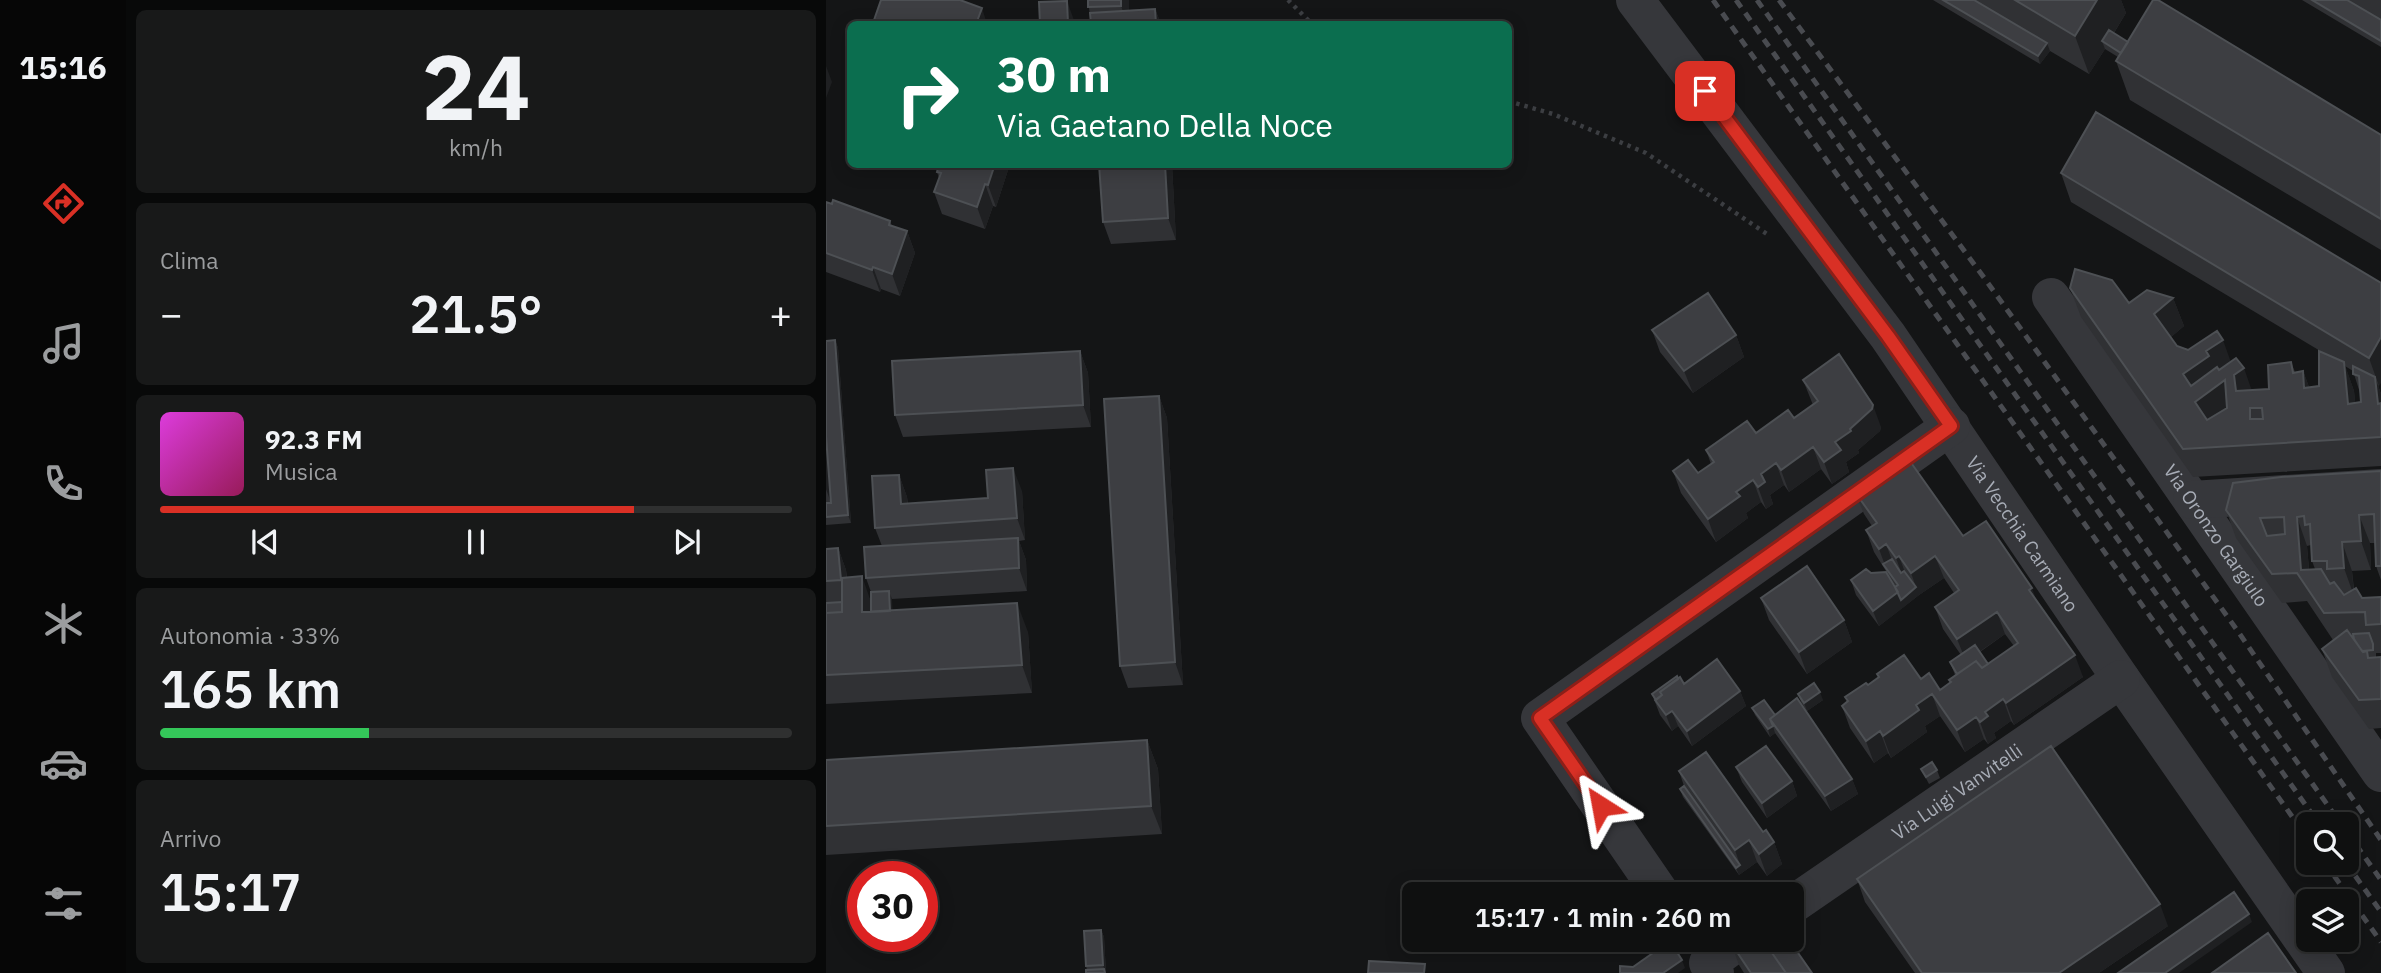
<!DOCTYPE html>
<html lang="it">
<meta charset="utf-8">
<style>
body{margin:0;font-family:"IBM Plex Sans",sans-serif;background:#181919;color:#f1f3f6;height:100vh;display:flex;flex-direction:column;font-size:26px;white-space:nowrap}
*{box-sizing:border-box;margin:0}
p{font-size:23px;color:#9b9d9f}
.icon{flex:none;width:38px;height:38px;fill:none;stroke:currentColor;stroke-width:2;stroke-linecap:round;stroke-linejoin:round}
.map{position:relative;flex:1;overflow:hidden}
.details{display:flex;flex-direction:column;gap:10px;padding:10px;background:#080909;width:700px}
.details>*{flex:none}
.banner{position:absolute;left:21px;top:21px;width:665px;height:147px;border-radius:10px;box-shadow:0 4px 18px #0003,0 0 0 2px #2f3030;background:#0b6e4f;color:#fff;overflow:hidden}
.controls{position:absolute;left:1470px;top:812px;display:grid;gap:14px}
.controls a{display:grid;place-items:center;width:63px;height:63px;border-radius:10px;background:#0f1010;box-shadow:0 4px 18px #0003,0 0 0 2px #2f3030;font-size:35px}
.speed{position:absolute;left:21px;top:861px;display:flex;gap:14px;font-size:35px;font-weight:700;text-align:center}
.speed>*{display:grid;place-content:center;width:91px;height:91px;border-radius:50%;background:#0f1010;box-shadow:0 4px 18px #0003,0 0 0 2px #2f3030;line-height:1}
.speed .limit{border:10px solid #d22;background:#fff;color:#111}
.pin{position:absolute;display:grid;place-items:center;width:60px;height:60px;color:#fff;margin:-30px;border-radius:14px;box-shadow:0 4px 10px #0006}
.me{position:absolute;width:77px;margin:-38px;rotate:326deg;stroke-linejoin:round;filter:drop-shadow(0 0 5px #0008)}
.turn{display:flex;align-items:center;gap:24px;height:147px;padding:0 35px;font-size:32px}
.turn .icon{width:91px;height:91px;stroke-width:2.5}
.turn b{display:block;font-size:49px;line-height:60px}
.big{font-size:52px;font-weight:600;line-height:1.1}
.details .widget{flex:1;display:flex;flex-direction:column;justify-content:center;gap:10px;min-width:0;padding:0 24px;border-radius:10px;background:#181919}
.details .dial{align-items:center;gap:0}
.dial b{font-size:91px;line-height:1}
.song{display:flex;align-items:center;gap:21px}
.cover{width:84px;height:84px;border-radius:10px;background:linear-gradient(135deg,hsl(300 70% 55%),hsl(330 70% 35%))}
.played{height:7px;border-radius:4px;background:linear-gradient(90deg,#d93025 75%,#2f3030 75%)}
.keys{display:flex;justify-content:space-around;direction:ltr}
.heat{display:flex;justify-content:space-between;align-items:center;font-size:38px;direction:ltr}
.charge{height:10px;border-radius:5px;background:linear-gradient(90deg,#34c759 33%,#2f3030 0)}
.trip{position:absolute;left:576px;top:882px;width:402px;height:70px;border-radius:10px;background:#0f1010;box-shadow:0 4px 18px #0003,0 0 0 2px #2f3030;font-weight:600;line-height:70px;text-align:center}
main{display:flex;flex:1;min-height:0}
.menu{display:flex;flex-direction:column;width:126px;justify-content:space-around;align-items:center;background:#060606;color:#9b9d9f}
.menu .icon{width:49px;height:49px}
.menu .active{color:#d93025}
.menu b{font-size:32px;color:#f1f3f6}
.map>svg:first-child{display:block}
</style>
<main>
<nav class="menu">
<b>15:16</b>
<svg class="icon active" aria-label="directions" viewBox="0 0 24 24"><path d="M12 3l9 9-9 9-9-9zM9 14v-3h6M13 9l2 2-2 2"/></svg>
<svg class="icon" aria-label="music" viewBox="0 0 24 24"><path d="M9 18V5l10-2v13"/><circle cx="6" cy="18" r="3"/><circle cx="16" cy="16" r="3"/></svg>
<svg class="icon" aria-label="phone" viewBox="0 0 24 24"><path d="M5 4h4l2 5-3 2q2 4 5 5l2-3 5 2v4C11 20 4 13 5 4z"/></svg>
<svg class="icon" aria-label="climate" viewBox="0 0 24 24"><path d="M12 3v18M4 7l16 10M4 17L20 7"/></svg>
<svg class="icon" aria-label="car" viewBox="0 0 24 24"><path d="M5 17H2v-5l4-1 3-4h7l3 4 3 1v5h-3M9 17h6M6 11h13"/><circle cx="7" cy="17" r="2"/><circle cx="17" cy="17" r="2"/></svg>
<svg class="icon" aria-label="filters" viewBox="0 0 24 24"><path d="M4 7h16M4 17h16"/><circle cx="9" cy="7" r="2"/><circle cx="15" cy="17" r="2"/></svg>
</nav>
<section class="details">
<div class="widget dial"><b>24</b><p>km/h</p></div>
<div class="widget"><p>Clima</p>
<div class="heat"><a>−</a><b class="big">21.5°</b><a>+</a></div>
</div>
<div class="widget">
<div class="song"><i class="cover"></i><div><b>92.3 FM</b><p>Musica</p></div></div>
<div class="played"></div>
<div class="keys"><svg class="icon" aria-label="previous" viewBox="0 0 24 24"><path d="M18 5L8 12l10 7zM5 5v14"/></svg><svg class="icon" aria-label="pause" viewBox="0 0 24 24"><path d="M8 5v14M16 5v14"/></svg><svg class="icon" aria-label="next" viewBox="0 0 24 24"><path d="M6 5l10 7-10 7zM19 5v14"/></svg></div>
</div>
<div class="widget"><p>Autonomia · 33%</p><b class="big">165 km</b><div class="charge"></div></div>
<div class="widget"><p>Arrivo</p><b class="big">15:17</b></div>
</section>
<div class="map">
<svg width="1555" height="973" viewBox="0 0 1555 973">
<rect width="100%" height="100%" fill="#141516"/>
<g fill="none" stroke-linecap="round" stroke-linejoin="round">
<!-- path -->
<path stroke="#3c3e42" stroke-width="4.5" stroke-dasharray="3.5 5" stroke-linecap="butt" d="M462,0L486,24
M682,101L727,114L820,153L944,236"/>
<!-- minor -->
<g stroke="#36373b" stroke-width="38">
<path id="s1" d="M809,0L1062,336L1295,679L1500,973"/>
<path id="s2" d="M1225,297L1555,773"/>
<path d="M1366,500L1555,488"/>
<path d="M835,894L714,718L1125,426"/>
<path id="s3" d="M966,905L1295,679"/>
<path d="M889,973L882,963L915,940"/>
</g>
<!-- rail -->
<path stroke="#494b50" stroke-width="5" stroke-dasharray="9 7" stroke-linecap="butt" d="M887,0L1482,839
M910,0L1493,824
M931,0L1515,824
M953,0L1159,279L1411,630L1555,840
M1521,832L1555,880
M1499,863L1555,942
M1520,863L1555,912"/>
</g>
<!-- wall -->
<path fill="#303134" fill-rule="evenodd" d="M262,0H303V10L329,9L335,24H265Z
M1107,0H1295L1300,13L1288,33L1302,42L1555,135V250L1304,100L1290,61L1292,57L1279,49L1263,74L1224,51L1214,64Z
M1476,0H1555V47Z
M48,20L161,24H50Z
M184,164L170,207L167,206L159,229L116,214L108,192L113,178L111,172Z
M346,164L350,240L285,244L277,222Z
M1235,173L1555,283L1553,386L1552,385L1555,394V466L1367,477L1255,317L1244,288L1303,303L1347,298L1358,326L1345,337L1351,346L1405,361L1426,390L1443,389L1465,362L1469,372L1477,371L1483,387L1493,386L1501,355L1245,202ZM1519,366L1527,371L1534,393L1535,402H1529L1528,391Z
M0,202L64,221L66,226L81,231L89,253L74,296L55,289L54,292L0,272Z
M826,330L910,335L918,357L867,393L834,352Z
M9,340L12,348L25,523L0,525V341Z
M254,351L262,373L265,427L77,437L69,415Z
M977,380L1055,427L1054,431L1032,450L1033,453L1020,462L1023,472L1006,484L995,469L963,492L958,485L944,495L947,504L940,509L935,502L920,513L922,518L890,542L855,493L847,471L872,473L885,464L880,450L930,433L968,418L987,405Z
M333,396L341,418L357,685L302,688L294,666Z
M1555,471V580L1550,566L1549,543H1544L1545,570L1526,571L1528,589L1536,598L1555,597V653H1550V652V657H1555V728L1543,729L1506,677L1496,649L1507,640L1481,601L1456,603L1410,538L1400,510ZM1485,545L1486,561L1489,569H1483L1481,546Z
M73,475L81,497L82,504L162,498L196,491L199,540L193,541L200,560L201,591L66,599V611L202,632L206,693L0,704V549L12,548L20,570L21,577L45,600V592L40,578L56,546L49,528Z
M1029,492L1137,536L1212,603L1257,677L1188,725L1185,721L1168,733L1170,738L1162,744L1158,739L1139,752L1114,716L1099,726L1101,732L1065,758L1062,753L1048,763L1024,728L1016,706L1021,702L1019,697L1042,685L1052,678L1051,674L1095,679L1114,690L1124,683L1123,680L1129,675L1124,662L1135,655L1117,629L1109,607L1128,593L1118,578L1093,595L1053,626L1030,595L1025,580L1045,573L1069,587H1070L1048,552L1040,530L1046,526L1038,514ZM1179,634L1188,646L1162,664L1154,652Z
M935,598L1018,620L1026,642L981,674L943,620Z
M858,684L914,691L920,706L866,746L852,726L846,731L834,715L826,694Z
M972,694L997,700L981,711L975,702Z
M926,708L949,715L1026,779L1032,794L1005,811L949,733L944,737L929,715Z
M321,740L332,769L336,834L0,855V760Z
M910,767L966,781L971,796L941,818L916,782Z
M1095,769L1111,770L1114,778L1103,784Z
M853,771L937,832L948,842L956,864L941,876L931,862L913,875L857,797L854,789L858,786Z
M1031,879L1342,926L1273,973H1089L1039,902Z
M275,930L278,937L280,973H260L261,970L260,966Z
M905,943L986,973H918L913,965Z"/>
<!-- shaded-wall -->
<path fill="#1f2022" d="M295,0H303V24H302L295,6Z
M1271,0H1295L1300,13L1281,44L1276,41L1279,49L1263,74L1249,36Z
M241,1L249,23V24H242Z
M156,8L161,24H150Z
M329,9L335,24H330Z
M1221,43L1224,51L1214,64L1212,56Z
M0,66L6,82L0,98Z
M169,164H184L170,207L162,185Z
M339,164H346L350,240L342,218Z
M159,184L167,206L159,229L151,207Z
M81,231L89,253L74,296L66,274Z
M47,267L55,289L54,292L46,270Z
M1347,298L1358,326L1339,342L1328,314Z
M910,335L918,357L867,393L858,371Z
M1555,337V383L1553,386L1543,358Z
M9,340L12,348L25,523L22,515Z
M1397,340L1407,368L1399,380L1410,409L1380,430L1368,403L1357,374L1380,351Z
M254,351L262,373L265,427L257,405Z
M1518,362L1528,391L1532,432L1522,404Z
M1418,368L1428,397L1410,391L1408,375Z
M1477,371L1488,400L1478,388Z
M1549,377L1555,394V412L1552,404Z
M333,396L341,418L357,685L349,662Z
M1047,405L1055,427L1054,431L1032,450L1033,453L1020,462L1023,472L1006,484L998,462L1009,442Z
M0,434L8,511L0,489Z
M987,447L995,469L963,492L955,470Z
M950,463L958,485L944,495L947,504L940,509L932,487L935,474Z
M187,468L196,491L199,540L191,518Z
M73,475L81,497L83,526L75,504Z
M927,480L935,502L920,513L922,518L890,542L882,519L910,492Z
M1533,515L1544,543L1545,570L1535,541Z
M1471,517L1481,546L1485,594L1475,570Z
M192,538L200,560L201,591L193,568Z
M1516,542L1526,571L1528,596L1518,568Z
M1060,544L1068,566L1060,568L1053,549Z
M12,548L20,570L23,602L15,580Z
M1073,556L1081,578L1078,580L1070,558Z
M1109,556L1118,578L1093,595L1078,607L1075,600L1090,587L1085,573Z
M36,576L46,605L47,633L36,612Z
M1206,588L1214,610L1203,590Z
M63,591L66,599L68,639L66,631Z
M1072,592L1078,607L1053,626L1047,611Z
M191,603L202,632L206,693L196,665Z
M1171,612L1179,634L1140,661L1131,639Z
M1018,620L1026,642L981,674L973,652Z
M1249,655L1257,677L1188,725L1180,703Z
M914,691L920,706L866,746L861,731Z
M994,692L997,700L981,711L978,703Z
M1106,694L1114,716L1099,726L1101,732L1065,758L1057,736L1090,705Z
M1177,699L1185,721L1168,733L1170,738L1162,744L1154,722L1159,712Z
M846,711L852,726L846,731L840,715Z
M1150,717L1158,739L1139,752L1131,730Z
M947,726L949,733L944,737L942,729Z
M1054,731L1062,753L1048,763L1040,741Z
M321,740L332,769L336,834L325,806Z
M1026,779L1032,794L1005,811L999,796Z
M966,781L971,796L941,818L936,803Z
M923,840L931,862L913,875L910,868L914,865L909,850Z
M948,842L956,864L941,876L933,854Z
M1334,904L1342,926L1273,973H1233Z
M1423,914L1426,922L1353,973H1339Z
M275,930L278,937L280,973L277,965Z
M856,960L859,968L852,973H837Z"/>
<!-- building -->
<path fill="#3d3e42" stroke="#4d5054" stroke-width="2" fill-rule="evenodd" d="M55,0H134L156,8L150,24H61L48,20Z
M262,0H295V6L262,7Z
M1117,0H1148L1221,43L1212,56Z
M1189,0H1271L1249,36Z
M1327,0H1332L1555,135V219L1290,61Z
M1486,0H1521L1555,20V41Z
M241,1L242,24H214L213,2Z
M329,9L330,24H265L264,13Z
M1283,30L1302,42L1295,53L1276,41Z
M1270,112L1555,283V337L1543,358L1235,173Z
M113,164H169L162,185L159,184L151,207L108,192L115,173L111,172Z
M273,164H339L342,218L277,222Z
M7,200L64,221L63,225L81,231L66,274L47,267L46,270L0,253V202L6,204Z
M1249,269L1286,280L1303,303L1321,290L1347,298L1328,314L1351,346L1362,350L1391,331L1397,340L1380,351L1383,356L1357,374L1365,386L1391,367L1393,370L1410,358L1418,368L1408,375L1410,391L1443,389L1442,365L1465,362L1467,373L1477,371L1478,388L1493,386V351L1518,362L1522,404L1535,402L1533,376L1527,374V366L1549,377L1552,404L1555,403V437L1357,449L1244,288ZM1399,380L1401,408L1381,420L1369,402ZM1424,408H1436L1437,419H1424Z
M882,293L910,335L858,371L826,330Z
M9,340L22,515L0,517V503H5L0,436V341Z
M254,351L257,405L69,415L66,361Z
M1013,354L1047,405L1046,409L1024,429L1025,431L1009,442L1015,450L998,462L987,447L955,470L950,463L935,474L939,482L932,487L927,480L910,492L914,496L882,519L847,471L862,460L872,473L888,462L880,450L921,421L930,433L962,410L968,418L992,401L977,380Z
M333,396L349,662L294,666L278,399Z
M1081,457L1137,536L1160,521L1206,588L1203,590L1249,655L1180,703L1177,699L1159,712L1162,716L1154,722L1150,717L1131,730L1106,694L1090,705L1093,710L1057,736L1054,731L1040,741L1016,706L1022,701L1019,697L1040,683L1042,685L1053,677L1051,674L1078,655L1095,679L1103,673L1114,690L1125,682L1123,680L1150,661L1156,668L1192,643L1171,612L1131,639L1109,607L1133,590L1109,556L1085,573L1073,556L1070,558L1060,544L1053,549L1040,530L1051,523L1029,492Z
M187,468L191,518L49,528L46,476L73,475L75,504L162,498L160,470Z
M1555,471V566H1550L1548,514L1533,515L1535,541L1516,542L1518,568L1501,569V561H1486L1484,524L1479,525L1478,516L1471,517L1475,570L1495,569L1504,584L1508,582L1518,595L1530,588L1536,598L1555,597V624L1540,625L1539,612L1498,613L1471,573L1446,574L1400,510L1407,483L1455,477ZM1458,517L1459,534L1441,536L1434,518Z
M192,538L193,568L40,578L38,547Z
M12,548L15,580L0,581V549Z
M1066,559L1075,573L1078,571L1090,587L1075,600L1069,587L1072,585L1057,564Z
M981,566L1018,620L973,652L935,598Z
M1040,569L1045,573L1060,572L1072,592L1047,611L1025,580Z
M36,576V612L191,603L196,665L0,675V613L16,612V578Z
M63,591L64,611L45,612V592Z
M16,602V612L0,613V603Z
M1521,630L1537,652L1541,651L1542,658L1555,657V699L1533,700L1496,649Z
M1543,633L1547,644V650L1536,651L1528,639L1527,634Z
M1149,645L1162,664L1156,668L1150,661L1131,674L1124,662Z
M891,659L914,691L861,731L846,711L840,715L829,700L836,695L834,692L854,677L858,684Z
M851,676L852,679L834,692L836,695L830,700L826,694Z
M988,683L994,692L978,703L972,694Z
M971,698L1026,779L999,796L944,719Z
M938,700L949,715L944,719L947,726L942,729L926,708Z
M321,740L325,806L0,826V760Z
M940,746L966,781L936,803L910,767Z
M1225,746L1334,904L1233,973H1096L1031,879Z
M880,752L937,832L940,830L948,842L933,854L923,840L909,850L853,771Z
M1106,762L1111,770L1100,777L1095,769Z
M858,786L914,865L910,868L854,789Z
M1408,892L1423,914L1339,973H1292Z
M275,930L277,965L260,966L258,931Z
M1442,933L1470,973H1386Z
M910,940H937L960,973H925L905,943Z
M937,940H963L986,973H960Z
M844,941L856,960L837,973H794V966L807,967Z
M543,961L599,964L598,973H542Z
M278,969L279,973H260V970Z"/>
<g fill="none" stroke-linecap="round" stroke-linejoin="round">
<!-- route casing -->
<g stroke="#8d1f18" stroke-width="18">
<path id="route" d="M775,806L714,718L1125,426L1062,336L879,91"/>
</g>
<!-- route -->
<use href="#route" stroke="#d93025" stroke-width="12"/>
</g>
<g text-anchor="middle" stroke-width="7" stroke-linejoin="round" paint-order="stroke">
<!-- street labels -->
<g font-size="19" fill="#a7acb6" stroke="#0f1011">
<text dy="7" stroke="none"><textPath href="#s1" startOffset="660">Via Vecchia Carmiano</textPath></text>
<text dy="7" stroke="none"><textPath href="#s2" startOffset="290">Via Oronzo Gargiulo</textPath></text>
<text dy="7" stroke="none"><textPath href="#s3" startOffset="200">Via Luigi Vanvitelli</textPath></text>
</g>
</g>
</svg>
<div class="controls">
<a><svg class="icon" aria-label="search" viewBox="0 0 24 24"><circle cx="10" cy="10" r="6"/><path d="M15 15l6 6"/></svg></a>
<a><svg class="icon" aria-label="layers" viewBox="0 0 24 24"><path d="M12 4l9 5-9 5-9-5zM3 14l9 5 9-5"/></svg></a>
</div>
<div class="speed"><div class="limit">30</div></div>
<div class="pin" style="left:879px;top:91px;background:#d93025"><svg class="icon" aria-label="arrive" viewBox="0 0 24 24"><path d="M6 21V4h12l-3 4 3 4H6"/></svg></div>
<svg class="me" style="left:775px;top:806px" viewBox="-20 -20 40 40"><path d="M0-17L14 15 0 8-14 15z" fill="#d93025" stroke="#fff" stroke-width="4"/></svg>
<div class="trip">15:17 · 1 min · 260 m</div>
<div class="banner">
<div class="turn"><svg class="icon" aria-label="right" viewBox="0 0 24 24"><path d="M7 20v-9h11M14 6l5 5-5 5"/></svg><div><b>30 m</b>Via Gaetano Della Noce</div></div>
</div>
</div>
</main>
